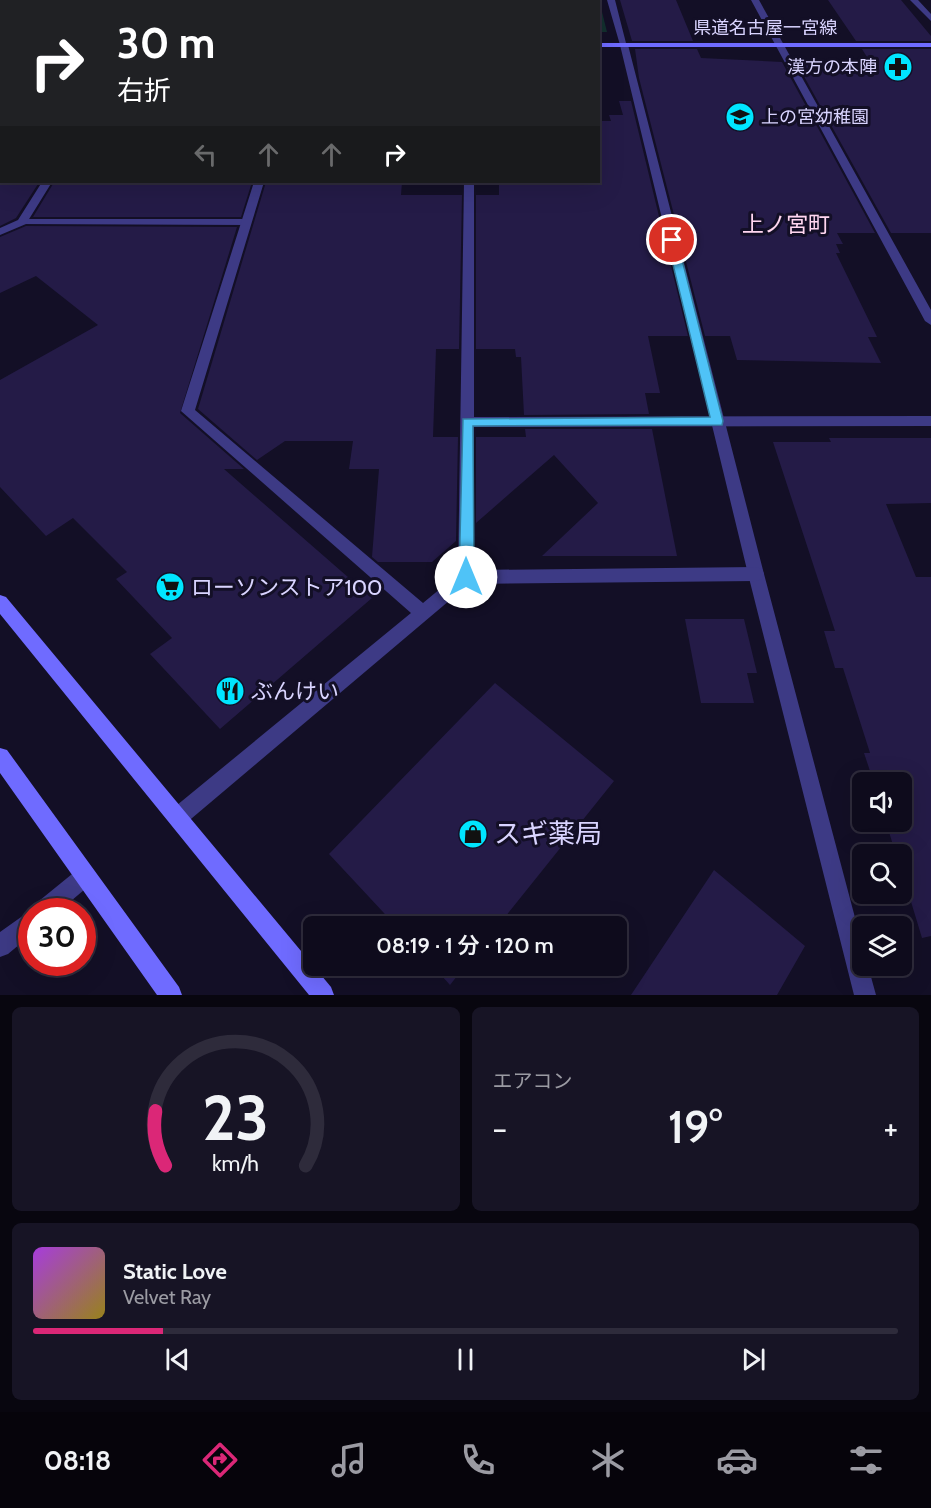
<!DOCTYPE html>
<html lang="ja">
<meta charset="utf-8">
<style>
body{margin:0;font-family:Cabin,"Noto Sans JP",sans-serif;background:#171425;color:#f1f3f6;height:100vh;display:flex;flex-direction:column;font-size:22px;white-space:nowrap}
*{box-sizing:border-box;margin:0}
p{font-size:20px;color:#9b9ba3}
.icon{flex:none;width:33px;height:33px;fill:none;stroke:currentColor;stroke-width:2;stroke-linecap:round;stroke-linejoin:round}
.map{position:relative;height:995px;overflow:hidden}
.details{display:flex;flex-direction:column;gap:12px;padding:12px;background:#08060f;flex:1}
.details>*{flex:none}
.guide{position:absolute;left:0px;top:0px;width:600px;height:183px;box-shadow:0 6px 24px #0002,0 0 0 2px #2e2b3b;background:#202124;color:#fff;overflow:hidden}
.tools{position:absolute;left:852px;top:772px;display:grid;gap:12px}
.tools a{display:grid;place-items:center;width:60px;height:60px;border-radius:9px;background:#0e0b1c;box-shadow:0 6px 24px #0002,0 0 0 2px #2e2b3b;font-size:30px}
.speed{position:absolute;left:18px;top:898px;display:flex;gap:12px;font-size:30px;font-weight:700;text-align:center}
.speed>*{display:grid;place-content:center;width:78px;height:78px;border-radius:50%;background:#0e0b1c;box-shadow:0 6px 24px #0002,0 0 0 2px #2e2b3b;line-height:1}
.speed .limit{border:9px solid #d22;background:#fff;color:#111}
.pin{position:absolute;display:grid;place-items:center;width:51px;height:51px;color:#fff;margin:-26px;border:3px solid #fff;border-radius:50%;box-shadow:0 2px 6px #0007}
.me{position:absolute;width:66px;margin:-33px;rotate:0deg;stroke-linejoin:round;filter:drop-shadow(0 0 4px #0008)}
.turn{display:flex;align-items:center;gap:21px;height:126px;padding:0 18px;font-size:27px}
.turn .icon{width:78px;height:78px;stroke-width:2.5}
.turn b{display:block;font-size:42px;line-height:51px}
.lanes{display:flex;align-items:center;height:57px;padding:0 18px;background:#0003;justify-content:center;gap:30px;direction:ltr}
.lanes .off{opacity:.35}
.big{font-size:45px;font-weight:600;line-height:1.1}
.details .widget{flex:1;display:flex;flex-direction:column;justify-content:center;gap:9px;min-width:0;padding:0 21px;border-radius:9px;background:#171425}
.details .dial{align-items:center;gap:0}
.dial svg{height:156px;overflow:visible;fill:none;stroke:#2e2b3b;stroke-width:7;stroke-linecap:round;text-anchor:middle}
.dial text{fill:#f1f3f6;stroke:none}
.song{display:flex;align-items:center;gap:18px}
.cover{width:72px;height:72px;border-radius:9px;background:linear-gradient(135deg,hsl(280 70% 55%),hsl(50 70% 35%))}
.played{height:6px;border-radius:3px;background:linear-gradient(90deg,#db2777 15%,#2e2b3b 15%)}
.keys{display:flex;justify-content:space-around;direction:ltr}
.heat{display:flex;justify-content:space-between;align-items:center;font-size:33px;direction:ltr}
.details .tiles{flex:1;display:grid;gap:12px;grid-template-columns:1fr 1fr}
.widget:last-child{grid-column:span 2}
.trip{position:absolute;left:303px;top:916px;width:324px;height:60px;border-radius:9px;background:#0e0b1c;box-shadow:0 6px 24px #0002,0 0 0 2px #2e2b3b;font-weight:600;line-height:60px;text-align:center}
.dock{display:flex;height:96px;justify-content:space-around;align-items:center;background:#06040b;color:#9b9ba3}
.dock .icon{width:42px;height:42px}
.dock .active{color:#db2777}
.dock b{font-size:27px;color:#f1f3f6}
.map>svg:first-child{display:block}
</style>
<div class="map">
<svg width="931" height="995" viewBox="0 0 931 995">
<rect width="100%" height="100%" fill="#130f26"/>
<!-- green -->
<path fill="#12302f" d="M480,0H599L607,32H599L598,2Z"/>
<!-- building -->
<path fill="#241b47" d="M620,0H676L693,41H632Z
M828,0H901L931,36V41H856Z
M635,49H697L701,58L782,62L875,233H837L843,244H836L840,253H836L877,337H868L881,363L737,360L730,336H705L639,78Z
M862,49H931V233H891L796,62H870Z
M619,101H631L688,336H648L660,393H645L649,414L524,415L521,357H516L515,349H476V195H499V182H598V121H611L609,115H623Z
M222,182H252L241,217H33L53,184Z
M266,182H402L401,195H462L459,349H436L433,437H458L456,541L432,562H378L372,557L379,469H349L353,441H285L257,460L198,409Z
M0,184H38L16,218L0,226Z
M26,226L237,227L180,413L244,469H224L372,598L220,729L150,654L172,638L116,579L127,572L73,518L46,536L0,487V380L98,325L36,276L0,293V237Z
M525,429H652L677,556H542L598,503L554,455L476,523V437H526Z
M829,438H931V503L886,504L916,577H931V936L922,938L902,872V855H896L886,822H902V783H874L864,753H870L843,668H835L824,631H835L773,442H831Z
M685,619H744L757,673H747L754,703H701Z
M495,683L614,781L497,927H397L329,854Z
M714,870L805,946L777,995H631Z
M433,966H465L450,985Z"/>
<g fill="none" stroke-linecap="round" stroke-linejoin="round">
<!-- lane -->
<path fill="#3d3a85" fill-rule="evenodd" d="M624,43L628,45L764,574L862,944V966H868L876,995H854L748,574L620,45Z
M22,219H246L251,222L246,225L18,224L17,222Z"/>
<!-- street -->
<path fill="#3d3a85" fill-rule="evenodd" d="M156,0H164L155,2Z
M311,0H319V2H311Z
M467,0H475V2H467Z
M607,0H615L627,47L620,45Z
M751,0H759L931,310V325L925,321Z
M910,0H918L931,14V21Z
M0,1L5,2H2L0,6Z
M42,182H52L26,224L0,235V228L18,220Z
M254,182H264L195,410L423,603L458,574L464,182H474V417L931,416V426L474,427V570L756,567L762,569L764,574L762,579L756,581L469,584L185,824L178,827L171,824L168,817L171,810L411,613L181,411Z
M84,867L91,870L94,877L91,884L58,912H32V934L8,954L0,957V932L31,910L34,905L77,870Z"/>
<!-- secondary -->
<path fill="#6f6bff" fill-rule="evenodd" d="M0,41H2V45H0Z
M598,43H931V47H598Z
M0,595L6,597L331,987L334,995H309L0,614Z
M0,748L7,750L179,987L182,995H157L0,773Z"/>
</g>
<!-- route -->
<path fill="#4fc3f7" stroke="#337fa1" stroke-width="1.5" d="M672,236L677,240L723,421L722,425L473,426L474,577L466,583L461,581L459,577L463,419L710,417L667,240Z"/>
<!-- icons -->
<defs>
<g id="pharmacy-disc" transform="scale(1.5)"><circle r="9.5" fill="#00e5ff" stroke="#130f26"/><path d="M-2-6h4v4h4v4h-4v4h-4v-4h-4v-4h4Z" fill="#111"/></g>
<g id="school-disc" transform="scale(1.5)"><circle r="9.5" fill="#00e5ff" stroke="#130f26"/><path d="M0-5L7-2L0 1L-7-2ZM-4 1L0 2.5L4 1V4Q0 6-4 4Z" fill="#111"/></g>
<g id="supermarket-disc" transform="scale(1.5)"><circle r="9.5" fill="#00e5ff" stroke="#130f26"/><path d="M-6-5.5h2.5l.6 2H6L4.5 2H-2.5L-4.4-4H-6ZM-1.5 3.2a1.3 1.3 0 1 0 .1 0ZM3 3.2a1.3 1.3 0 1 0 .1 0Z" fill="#111"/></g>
<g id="restaurant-disc" transform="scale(1.5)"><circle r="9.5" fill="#00e5ff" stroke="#130f26"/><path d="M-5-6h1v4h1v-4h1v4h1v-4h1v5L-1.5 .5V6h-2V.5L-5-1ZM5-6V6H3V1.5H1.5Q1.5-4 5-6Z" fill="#111"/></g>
<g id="shop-disc" transform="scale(1.5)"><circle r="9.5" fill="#00e5ff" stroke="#130f26"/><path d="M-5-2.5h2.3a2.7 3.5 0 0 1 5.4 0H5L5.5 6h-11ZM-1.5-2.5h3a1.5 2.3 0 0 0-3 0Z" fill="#111"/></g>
</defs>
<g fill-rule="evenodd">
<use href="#pharmacy-disc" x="898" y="67"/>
<use href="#school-disc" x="740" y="117"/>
<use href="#supermarket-disc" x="170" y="587"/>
<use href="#restaurant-disc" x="230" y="691"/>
<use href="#shop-disc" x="473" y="834"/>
</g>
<g text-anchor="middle" stroke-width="6" stroke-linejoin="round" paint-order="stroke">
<!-- far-street labels -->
<g font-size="18" fill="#d9d4ff" stroke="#130f26">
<text x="765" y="34">県道名古屋一宮線</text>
</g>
<!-- far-poi labels -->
<g font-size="18" fill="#d9d4ff" stroke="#130f26" text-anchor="end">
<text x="877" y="73">漢方の本陣</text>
<text x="761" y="123" text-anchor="start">上の宮幼稚園</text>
</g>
<!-- far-quarter labels -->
<g font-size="22" fill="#ffd6f0" stroke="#130f26">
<text x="786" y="232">上ノ宮町</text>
</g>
<!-- poi labels -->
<g font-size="22" fill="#d9d4ff" stroke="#130f26" text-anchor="start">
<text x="191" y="595">ローソンストア100</text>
<text x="251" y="699">ぶんけい</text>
</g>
<!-- near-poi labels -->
<g font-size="27" fill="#d9d4ff" stroke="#130f26" text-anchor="start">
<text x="494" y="843">スギ薬局</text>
</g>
</g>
</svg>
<div class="tools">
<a><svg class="icon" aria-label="sound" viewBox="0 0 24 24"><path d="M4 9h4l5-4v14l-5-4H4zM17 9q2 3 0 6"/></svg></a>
<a><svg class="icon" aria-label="search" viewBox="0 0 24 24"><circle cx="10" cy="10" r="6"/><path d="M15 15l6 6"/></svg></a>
<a><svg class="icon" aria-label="layers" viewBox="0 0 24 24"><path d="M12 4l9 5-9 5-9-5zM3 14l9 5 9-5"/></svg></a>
</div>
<div class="speed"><div class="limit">30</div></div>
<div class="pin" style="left:672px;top:240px;background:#d93025"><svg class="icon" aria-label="arrive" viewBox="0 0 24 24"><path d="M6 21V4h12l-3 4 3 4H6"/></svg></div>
<svg class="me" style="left:466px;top:577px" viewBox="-20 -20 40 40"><circle r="19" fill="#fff"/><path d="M0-13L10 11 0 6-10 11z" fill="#4fc3f7"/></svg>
<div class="trip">08:19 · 1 分 · 120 m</div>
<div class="guide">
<div class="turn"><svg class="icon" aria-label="right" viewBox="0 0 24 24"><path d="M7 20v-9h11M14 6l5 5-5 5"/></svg><div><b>30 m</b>右折</div></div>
<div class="lanes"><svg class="icon off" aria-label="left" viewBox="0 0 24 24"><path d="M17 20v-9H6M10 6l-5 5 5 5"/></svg><svg class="icon off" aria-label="ahead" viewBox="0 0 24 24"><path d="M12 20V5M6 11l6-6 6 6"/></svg><svg class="icon off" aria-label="ahead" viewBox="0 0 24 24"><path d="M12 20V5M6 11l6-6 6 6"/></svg><svg class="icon" aria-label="right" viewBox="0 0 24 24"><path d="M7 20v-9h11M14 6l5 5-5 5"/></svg></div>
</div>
</div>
<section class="details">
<div class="tiles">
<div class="widget dial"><svg viewBox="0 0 100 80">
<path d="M14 69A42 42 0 1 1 86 69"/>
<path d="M14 69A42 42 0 0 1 9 41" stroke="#db2777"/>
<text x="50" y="56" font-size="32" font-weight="700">23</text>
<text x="50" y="72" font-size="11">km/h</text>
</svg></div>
<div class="widget"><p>エアコン</p>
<div class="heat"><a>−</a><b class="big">19°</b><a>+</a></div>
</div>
<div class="widget">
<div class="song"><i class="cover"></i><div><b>Static Love</b><p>Velvet Ray</p></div></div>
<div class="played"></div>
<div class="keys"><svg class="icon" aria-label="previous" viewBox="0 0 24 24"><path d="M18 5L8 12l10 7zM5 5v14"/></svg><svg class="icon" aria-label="pause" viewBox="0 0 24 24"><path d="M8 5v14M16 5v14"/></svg><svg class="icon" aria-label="next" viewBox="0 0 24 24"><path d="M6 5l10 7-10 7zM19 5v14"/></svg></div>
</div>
</div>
</section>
<nav class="dock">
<b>08:18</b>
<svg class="icon active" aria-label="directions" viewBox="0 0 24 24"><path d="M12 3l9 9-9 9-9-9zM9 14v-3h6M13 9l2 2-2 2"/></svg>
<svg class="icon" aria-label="music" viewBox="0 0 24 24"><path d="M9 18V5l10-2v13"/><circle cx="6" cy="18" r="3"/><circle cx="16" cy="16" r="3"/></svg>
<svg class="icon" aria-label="phone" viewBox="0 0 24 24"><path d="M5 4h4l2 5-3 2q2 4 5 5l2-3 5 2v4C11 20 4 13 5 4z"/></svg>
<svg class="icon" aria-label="climate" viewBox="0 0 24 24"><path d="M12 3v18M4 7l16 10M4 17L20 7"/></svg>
<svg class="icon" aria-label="car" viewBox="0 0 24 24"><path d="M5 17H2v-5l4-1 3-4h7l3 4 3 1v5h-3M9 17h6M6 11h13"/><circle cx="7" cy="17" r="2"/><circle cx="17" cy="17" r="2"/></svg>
<svg class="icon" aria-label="filters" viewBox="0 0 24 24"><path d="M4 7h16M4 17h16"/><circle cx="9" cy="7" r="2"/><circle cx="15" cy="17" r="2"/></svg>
</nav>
